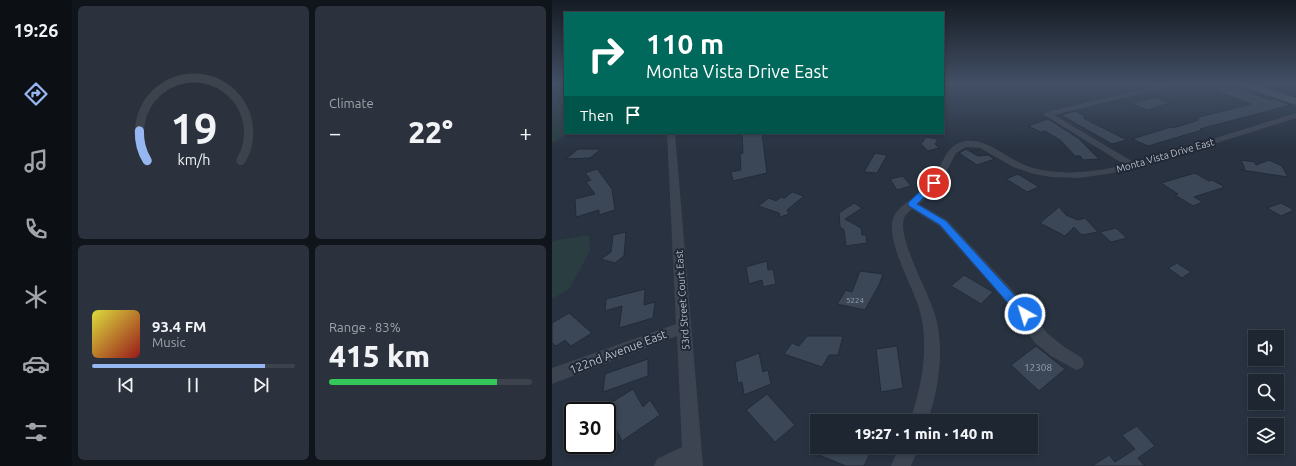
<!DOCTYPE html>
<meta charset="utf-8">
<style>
body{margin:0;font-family:Ubuntu,sans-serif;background:#2b323d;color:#f1f3f6;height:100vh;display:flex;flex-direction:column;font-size:15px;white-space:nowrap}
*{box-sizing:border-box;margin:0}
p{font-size:13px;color:#a1a5ab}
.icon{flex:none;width:22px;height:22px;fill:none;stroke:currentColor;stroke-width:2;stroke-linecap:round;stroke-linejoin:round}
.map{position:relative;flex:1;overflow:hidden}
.panel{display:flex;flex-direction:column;gap:6px;padding:6px;background:#10151b;width:480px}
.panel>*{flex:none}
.guide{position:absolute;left:12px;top:12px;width:380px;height:122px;border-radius:0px;box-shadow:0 2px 6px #0003,0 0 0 1px #3c434d;background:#00695c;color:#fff;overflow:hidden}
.controls{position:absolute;left:696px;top:330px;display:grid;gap:8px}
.controls a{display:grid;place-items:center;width:36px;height:36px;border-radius:0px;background:#1e2631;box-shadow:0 2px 6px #0003,0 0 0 1px #3c434d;font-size:20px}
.speed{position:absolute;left:12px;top:402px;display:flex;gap:8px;font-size:20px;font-weight:700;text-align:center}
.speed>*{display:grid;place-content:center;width:52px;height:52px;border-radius:50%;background:#1e2631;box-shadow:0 2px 6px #0003,0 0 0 1px #3c434d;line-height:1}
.speed .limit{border:2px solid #111;border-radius:6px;background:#fff;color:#111}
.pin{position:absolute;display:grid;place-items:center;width:34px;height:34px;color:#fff;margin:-17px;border:2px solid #fff;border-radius:50%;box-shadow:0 1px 4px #0007}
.me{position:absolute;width:44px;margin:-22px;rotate:321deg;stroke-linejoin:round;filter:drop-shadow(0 0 3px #0008)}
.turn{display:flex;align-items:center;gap:14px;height:84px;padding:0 16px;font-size:18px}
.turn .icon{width:52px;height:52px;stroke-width:2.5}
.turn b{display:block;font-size:28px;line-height:34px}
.then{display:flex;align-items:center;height:38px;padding:0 16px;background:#0003;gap:8px;font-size:15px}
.big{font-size:30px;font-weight:800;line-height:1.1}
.panel .tile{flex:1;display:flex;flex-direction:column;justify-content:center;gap:6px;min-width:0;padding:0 14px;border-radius:6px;background:#2b323d}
.panel .dial{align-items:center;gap:0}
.dial svg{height:104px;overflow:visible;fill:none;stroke:#3c434d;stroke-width:7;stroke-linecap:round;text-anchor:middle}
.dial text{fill:#f1f3f6;stroke:none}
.song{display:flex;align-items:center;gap:12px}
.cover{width:48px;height:48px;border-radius:6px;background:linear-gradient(135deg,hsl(60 70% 55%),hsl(0 70% 35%))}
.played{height:4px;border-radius:2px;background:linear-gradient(90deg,#97b7f2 85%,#3c434d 85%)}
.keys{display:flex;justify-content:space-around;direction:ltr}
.heat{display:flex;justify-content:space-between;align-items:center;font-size:22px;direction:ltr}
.charge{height:6px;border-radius:3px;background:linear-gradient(90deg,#34c759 83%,#3c434d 0)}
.panel .tiles{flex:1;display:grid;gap:6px;grid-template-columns:repeat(2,1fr)}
.trip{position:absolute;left:258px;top:414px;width:228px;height:40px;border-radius:0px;background:#1e2631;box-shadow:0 2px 6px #0003,0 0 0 1px #3c434d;font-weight:800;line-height:40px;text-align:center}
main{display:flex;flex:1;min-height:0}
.menu{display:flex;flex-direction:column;width:72px;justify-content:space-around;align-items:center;background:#0c0f14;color:#a1a5ab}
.menu .icon{width:28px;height:28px}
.menu .current{color:#97b7f2}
.menu b{font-size:18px;color:#f1f3f6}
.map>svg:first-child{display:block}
</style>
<main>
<nav class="menu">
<b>19:26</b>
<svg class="icon current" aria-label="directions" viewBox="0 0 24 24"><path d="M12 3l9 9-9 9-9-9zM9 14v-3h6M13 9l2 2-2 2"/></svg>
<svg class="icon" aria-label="music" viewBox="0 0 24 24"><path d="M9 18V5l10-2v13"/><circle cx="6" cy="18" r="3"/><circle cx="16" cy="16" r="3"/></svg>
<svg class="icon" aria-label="phone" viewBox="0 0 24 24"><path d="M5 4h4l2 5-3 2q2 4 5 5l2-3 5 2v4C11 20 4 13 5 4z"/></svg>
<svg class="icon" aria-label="climate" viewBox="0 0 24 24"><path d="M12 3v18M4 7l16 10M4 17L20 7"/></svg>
<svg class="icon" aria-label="car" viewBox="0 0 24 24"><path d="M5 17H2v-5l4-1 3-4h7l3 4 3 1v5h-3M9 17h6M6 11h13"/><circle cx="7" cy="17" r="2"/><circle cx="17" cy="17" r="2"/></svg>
<svg class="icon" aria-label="filters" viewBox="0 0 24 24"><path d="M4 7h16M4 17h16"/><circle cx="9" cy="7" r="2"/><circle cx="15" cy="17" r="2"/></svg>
</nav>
<section class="panel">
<div class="tiles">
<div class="tile dial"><svg viewBox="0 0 100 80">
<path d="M14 69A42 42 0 1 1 86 69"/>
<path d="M14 69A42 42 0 0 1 8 46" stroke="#97b7f2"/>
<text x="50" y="56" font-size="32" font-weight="700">19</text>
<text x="50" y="72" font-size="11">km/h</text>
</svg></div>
<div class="tile"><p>Climate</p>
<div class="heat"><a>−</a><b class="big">22°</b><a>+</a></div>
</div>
<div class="tile">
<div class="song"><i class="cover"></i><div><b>93.4 FM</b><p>Music</p></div></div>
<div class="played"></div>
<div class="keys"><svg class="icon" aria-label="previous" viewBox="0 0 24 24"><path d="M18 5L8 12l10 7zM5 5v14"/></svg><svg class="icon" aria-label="pause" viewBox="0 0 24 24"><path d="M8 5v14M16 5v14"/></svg><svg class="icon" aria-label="next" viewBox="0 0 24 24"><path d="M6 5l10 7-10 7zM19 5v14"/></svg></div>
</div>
<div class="tile"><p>Range · 83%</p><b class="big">415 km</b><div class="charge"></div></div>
</div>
</section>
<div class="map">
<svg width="744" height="466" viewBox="0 0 744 466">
<rect width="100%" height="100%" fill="#283241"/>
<!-- green -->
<path fill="#2a3e42" d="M0,84H13V133H18L0,143Z
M37,235L38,251L17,289L0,299V241Z"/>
<!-- building -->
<path fill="#3b4656" stroke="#232b38" d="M679,86L719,100L722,99L739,105L648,129L650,130L596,146L580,139L619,127L621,128L647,120L643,118L699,104L661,90Z
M604,97L618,103L595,110L579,103Z
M523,111L534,117L531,118L575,140L560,144L509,115Z
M496,119L526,138L547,159L531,160L528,156H523L508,140L493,131L489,132L476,126Z
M190,133H210L215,173L181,181L179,172L189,170L188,154L191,153Z
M374,137L386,139L383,144L387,148L376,151L369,144Z
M26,149H49L38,158L14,159Z
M414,149L426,156L436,155L443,159L425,165L407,153Z
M323,153L335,155L325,173L312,172Z
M689,160L703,162L704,165L717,160L730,166L736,177L689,170L693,169Z
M45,169L60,189L63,210L47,215V210L24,217L23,199L43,194L34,182L39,180L33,173Z
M643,173L657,181L660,180L673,187L642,197L651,202L641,206L623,195L626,194L609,183Z
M466,174L487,187L475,192L454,179Z
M351,176L359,186L345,190L338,179Z
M240,192L252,196L235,210L237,214L228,217L227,213L206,206L217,198L224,201L229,197L233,198Z
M302,203L310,208L293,219L309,228L310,235H314L315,243L294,246L292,230L288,227L287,213Z
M729,203L742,210L729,216L715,208Z
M507,207L514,215L526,220L533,218L546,232L530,235L522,227L513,236L488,223Z
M564,228L575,238L559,242L548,232Z
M74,232L72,256L63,263L49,259L59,252L61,235Z
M215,261L216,270L221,269L224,284L211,287L210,280L197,284L194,267Z
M625,263L639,272L630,278L616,268Z
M308,271L331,274L327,285L313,310L285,304L294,290L300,292Z
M412,275L441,292L429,304L399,286Z
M93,289L92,305L103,302L101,318L67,328L70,306L53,311L54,299Z
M17,313L40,333L19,346L13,340L4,346L0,343V323Z
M255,336H291L286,355H277L270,367L232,354L240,343L247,346Z
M345,346L351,388L329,392L324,349Z
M484,346L513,369L487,391L459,365Z
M207,353L211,372L216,370L219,384L192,395L190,382L186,383L183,362Z
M96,359V376L51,392L53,374Z
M81,389L91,407L98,400L108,415L70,441L55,411L52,407Z
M215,394L243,425L223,442L194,410Z
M585,426L603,446L586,458L593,466H540L557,455L563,462L583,449L570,435Z
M266,447H321L312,466H294L262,453Z"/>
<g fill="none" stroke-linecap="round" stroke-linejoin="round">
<!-- street -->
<path fill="#3c4451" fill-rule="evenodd" d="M613,84H626L502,115L583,163L744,113V118L585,168L555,174L527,178L499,177L482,174L461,167L428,148L414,147L404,153L392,176L378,194L367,204L395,220L467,297L495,333L511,346L530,358L532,363L530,368L524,370L499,356L483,343L457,305L387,226L360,209C357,212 354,214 352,218C345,241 380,296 385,322C392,355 386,389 376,421H358C370,385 378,345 367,308C360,285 334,241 341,219C345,206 358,202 366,193C373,187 379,180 384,173C393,159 395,144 414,141C437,139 454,158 475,166C506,177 542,172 573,165L491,114L495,112Z
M115,133H123L151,466H102L105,459L130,447L125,336L0,384V368L124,324Z
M347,447H367L359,466H339Z"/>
<!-- secondary -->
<path fill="#4b5363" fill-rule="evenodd" d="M687,84H703L744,98V105L689,86Z"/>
</g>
<!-- sky -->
<linearGradient id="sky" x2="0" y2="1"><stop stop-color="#161c24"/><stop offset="0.56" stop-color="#424f65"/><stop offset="1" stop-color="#424f65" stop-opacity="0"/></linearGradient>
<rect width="744" height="150" fill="url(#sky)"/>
<!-- route -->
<path fill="#1a73e8" stroke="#114b97" d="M382,180L385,181V184L365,204L394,221L477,311L479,314L477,318L473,319L469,318L388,225L357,206L356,204L357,202L379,181Z"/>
<g text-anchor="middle" stroke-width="4" stroke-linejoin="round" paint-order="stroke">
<!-- number labels -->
<g font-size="8" fill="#989fac">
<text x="303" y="303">5224</text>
</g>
<!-- street labels -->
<g font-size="10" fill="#b9bfcb" stroke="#212936">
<text transform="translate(613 155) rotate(-16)" y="4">Monta Vista Drive East</text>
<text transform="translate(130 300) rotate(-94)" y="4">53rd Street Court East</text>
</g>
<!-- near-number labels -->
<g font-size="10" fill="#989fac">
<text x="486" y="371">12308</text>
</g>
<!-- near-street labels -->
<g font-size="12" fill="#b9bfcb" stroke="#212936">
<text transform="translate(66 352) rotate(-21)" y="4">122nd Avenue East</text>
</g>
</g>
</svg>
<div class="controls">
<a><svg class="icon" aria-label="sound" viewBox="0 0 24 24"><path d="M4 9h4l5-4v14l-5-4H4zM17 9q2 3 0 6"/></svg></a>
<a><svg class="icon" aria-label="search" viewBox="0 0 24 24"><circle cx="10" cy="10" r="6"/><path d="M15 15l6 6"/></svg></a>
<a><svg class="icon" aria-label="layers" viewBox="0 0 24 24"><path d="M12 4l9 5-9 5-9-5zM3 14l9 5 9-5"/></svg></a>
</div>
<div class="speed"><div class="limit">30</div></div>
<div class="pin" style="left:382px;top:183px;background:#d93025"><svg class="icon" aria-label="arrive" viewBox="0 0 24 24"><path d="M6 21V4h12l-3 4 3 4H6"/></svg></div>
<svg class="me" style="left:473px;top:314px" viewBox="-20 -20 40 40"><circle r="17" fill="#1a73e8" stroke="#fff" stroke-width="3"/><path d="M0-11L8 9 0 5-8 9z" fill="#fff"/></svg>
<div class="trip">19:27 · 1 min · 140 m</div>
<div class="guide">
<div class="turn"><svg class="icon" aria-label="right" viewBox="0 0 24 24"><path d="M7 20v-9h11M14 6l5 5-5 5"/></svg><div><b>110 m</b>Monta Vista Drive East</div></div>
<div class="then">Then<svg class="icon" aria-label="arrive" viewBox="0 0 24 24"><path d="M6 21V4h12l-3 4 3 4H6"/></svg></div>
</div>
</div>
</main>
